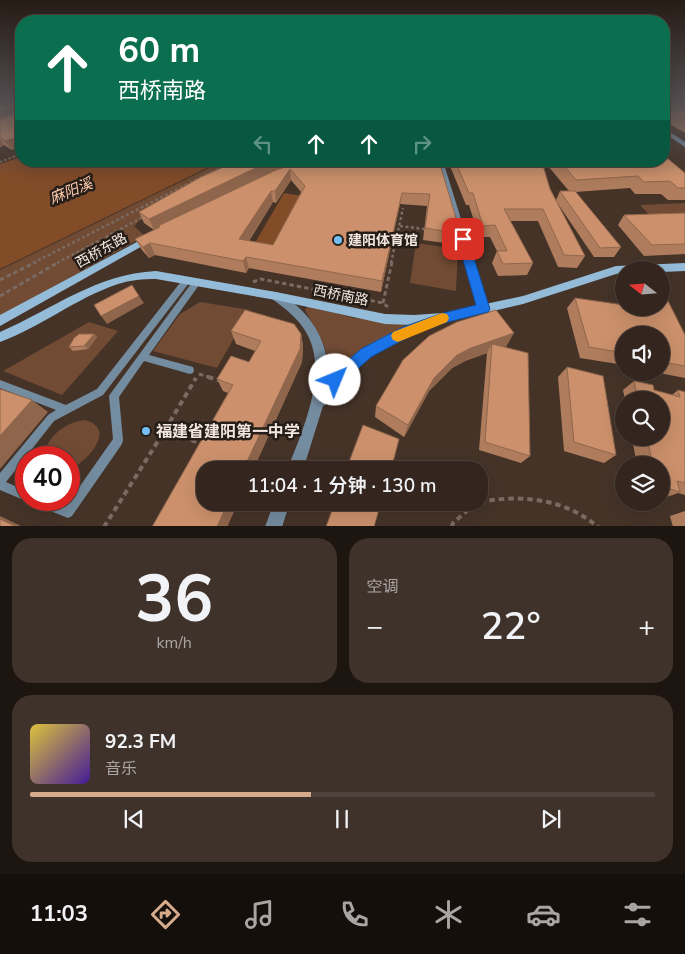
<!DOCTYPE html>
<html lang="zh">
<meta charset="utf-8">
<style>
body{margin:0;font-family:"Nunito Sans","Noto Sans SC",sans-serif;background:#3f322b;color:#f1f3f6;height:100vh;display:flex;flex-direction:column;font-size:19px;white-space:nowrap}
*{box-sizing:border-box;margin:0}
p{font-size:16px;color:#a9a5a4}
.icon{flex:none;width:28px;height:28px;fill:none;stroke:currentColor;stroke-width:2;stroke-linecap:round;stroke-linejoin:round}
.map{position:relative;height:526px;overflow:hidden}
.panel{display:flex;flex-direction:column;gap:12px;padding:12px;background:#1d1510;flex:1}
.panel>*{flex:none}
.top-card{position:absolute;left:15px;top:15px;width:655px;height:152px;border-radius:20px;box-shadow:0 5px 20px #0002,0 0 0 1px #4e433c;background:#0b6e4f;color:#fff;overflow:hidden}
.needle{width:32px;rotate:287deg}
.fabs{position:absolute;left:615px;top:261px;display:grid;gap:10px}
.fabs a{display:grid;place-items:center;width:55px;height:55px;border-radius:50%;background:#34261e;box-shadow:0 5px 20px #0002,0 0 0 1px #4e433c;font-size:25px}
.speed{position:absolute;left:15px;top:446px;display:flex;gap:10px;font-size:25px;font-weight:700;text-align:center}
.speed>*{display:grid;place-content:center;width:65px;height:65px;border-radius:50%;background:#34261e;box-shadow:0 5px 20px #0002,0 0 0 1px #4e433c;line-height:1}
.speed .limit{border:8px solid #d22;background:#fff;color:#111}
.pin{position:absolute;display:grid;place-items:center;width:42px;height:42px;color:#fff;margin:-21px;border-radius:10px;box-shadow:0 2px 8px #0006}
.me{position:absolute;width:55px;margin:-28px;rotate:45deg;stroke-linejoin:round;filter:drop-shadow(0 0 4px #0008)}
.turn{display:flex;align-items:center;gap:18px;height:105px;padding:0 20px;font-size:22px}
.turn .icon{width:65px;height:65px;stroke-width:2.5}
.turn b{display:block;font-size:35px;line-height:42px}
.lanes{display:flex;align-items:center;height:48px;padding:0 20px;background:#0003;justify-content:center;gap:25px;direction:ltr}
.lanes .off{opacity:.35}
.big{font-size:38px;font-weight:600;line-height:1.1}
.panel .card{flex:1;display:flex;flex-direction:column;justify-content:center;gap:8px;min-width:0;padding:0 18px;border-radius:20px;background:#3f322b}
.panel .dial{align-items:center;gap:0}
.dial b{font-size:65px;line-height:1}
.song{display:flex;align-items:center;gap:15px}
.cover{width:60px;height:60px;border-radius:8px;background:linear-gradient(135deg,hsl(50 70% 55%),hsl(260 70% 35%))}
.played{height:5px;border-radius:2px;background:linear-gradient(90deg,#d6ab8b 45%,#4e433c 45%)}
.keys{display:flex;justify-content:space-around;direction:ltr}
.heat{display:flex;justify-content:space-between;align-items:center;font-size:28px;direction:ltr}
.panel .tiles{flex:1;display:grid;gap:12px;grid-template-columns:1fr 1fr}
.card:last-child{grid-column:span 2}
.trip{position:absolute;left:196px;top:461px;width:292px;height:50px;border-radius:20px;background:#34261e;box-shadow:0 5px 20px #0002,0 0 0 1px #4e433c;font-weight:600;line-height:50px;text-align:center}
.menu{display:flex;height:80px;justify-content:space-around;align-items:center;background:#150f0c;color:#a9a5a4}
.menu .icon{width:35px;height:35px}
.menu .active{color:#d6ab8b}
.menu b{font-size:22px;color:#f1f3f6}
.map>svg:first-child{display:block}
</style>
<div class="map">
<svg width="685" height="527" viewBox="0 0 685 527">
<rect width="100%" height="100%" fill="#453328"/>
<!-- green -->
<path fill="#714b34" d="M223,161H255L199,187L141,219L134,226L145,236L0,317V270Z
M685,203V219L654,220L640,205Z
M416,243L458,249L456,291L410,283Z
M200,302L250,310L217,368L153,351L180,314Z
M308,306L354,318L405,323V326L334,373H331L324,345L305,310Z
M89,322L118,331L62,395L3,371Z
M85,420C118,429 86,463 69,470V458L44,457C46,437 65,422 85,420Z"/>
<!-- water -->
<path fill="#824c29" d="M21,157V161H221L0,269V164Z
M284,193L303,196L274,252L252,248Z"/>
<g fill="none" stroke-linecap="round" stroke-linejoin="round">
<!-- path-far3 -->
<path stroke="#7b6a61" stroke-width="2" stroke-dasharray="2.5 2" stroke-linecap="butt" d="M0,162L21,154
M208,174L234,161"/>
<!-- path-far2 -->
<path stroke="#7b6a61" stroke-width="2.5" stroke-dasharray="3 2.5" stroke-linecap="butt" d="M400,226L424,229
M33,263L211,172
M57,263L143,217
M391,263L403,208"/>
<!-- path-far1 -->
<path stroke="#7b6a61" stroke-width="3" stroke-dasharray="4.5 3" stroke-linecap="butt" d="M0,280L36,262
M253,282L261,279L383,303L388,307
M0,296L59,262
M383,303L392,262
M199,374L212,378"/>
<!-- path -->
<path stroke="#7b6a61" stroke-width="4" stroke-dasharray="5.5 4" stroke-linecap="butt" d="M208,377L218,380L219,378
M165,430L196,378
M480,502C521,494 566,499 598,527
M104,527L165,430L202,444
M452,527L453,523L477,502"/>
<!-- service -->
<path fill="#748c9f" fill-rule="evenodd" d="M685,115V117L664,120V118Z
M186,278L189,279L190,281L189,283L103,395L54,421L6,482L26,491V500H30L26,501L0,490V473L48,415L56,410L0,388V380L66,405L97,389L183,279Z
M196,280L199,281L200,283L199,285L149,355L193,367L194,370L193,373L190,374L144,361L119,397L123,440L122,444L72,516L68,518L33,504L31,500H51L66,506L113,439L109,396L111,393L193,281Z"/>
<!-- minor -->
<path fill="#748c9f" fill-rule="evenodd" d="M664,128L685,142V147L664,133Z
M435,161H443L489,309L487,312L483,313L479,312L477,309Z"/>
<!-- tertiary -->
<path fill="#748c9f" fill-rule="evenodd" d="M276,292C282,294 287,298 292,302C316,320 331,350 327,380C356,346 397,328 439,314L443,316L445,319L443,322C415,333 385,344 361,364C352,371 343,379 337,389C332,395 331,403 323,406L303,470H287C302,432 329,373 307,334C299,319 286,309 272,299L271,296L272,293Z
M274,502H290L282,527H265Z"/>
<!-- secondary -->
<path fill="#94bcd9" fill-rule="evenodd" d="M150,235L153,236L155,238L153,240L0,326V315Z
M685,263V271L661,272V270H624V273L616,274L523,304L443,323L414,325L385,324L276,300L156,279C143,279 130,280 118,284C76,298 41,327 0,342V332C53,309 96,274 156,271L276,292L385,314L414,315L443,313L523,296L616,266Z"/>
</g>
<!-- wall -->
<path fill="#af7d5d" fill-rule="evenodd" d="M0,104H21L12,150L4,145L0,147Z
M664,104H685V133L666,122L670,115L664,117Z
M667,158L685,173V200H668L661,194H635L630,188L575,192L621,247L614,257H594L556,201L585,256L577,268L558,267L538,221H510L533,263L527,275L498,276L492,263L497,251L490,237H479L469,205H466L448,161H533L556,200L560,191H569L548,166L550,161H664Z
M237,161H439L456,233L452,244L423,240L427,206L400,204L381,292L249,268L246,273L155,255L149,258L142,250L135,239L154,230L144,223L139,212ZM291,180L301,192L273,245L249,241L273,202L276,203Z
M685,213V254L644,256L618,225L624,215Z
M624,282V300L619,288Z
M575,298L685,335V378L654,372H661V335H624V365L580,358L567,308Z
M245,310L294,324L301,334L303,346L302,362L253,470H205V502H238L227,527H152L228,393L223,391L217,379L231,356L249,362L255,351L236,344L231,331Z
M94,334L97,337L88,349L73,351L69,347Z
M429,336L506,347H505L530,456L521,463L479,450L487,353L465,361L452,368L429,391L404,437L375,417L376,406Z
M567,367L616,455L604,463L564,451L558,377Z
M634,381L654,390L672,395L678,390L685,392V495L678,493L664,498H661V465H637L632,438H661V400H625L623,390Z
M685,511V527H673L670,516Z"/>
<!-- shaded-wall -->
<path fill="#8f664c" d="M685,104V114L672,111L670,115L664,116L670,106Z
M15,106L20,114L0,122V111Z
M21,136V147L12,150L5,141Z
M0,139L4,145L0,147Z
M272,161H312L270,173L158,226L159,228L154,230L149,219L268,162Z
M290,169L291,180L276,203L275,191Z
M271,191L273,202L242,251L239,239Z
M402,193L400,204L381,292L382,281Z
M150,243L155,255L149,258L143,247Z
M246,257L249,268L246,273L243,261Z
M139,296L144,303L107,324L101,316Z
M514,333L506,347L491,352L492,344L487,353L465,361L452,368L429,391L404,437L408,425L434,378L457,355L471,348Z
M94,334L97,337L88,349L84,346Z
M301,334L303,346L302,362L253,470H243Z
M32,400L48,412L0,469V436Z
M228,502H238L227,527H217Z
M0,516L23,527H17L0,519Z"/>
<!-- building -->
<path fill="#cc916c" stroke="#8f664c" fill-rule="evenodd" d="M0,104H21V136L5,141L0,137V119L17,112L18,107L15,106L0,111Z
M664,104H685L670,106L668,109L664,107Z
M685,110V119L672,111Z
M664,126H667L666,143H664Z
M667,154V158L685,173V188H678L670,181L644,182L638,176L576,180L560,161H664V155Z
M237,161H272L268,162L149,219L139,212L201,177Z
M303,161H439L456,218V233L425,228L430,194L402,193L382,281L246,257L243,261L150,243L143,247L135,239L160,227L158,226L276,170ZM290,169L305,186L273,245L239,239L271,191H275Z
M455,161H533L542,162L550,189L585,256L564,255L543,209H504L533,263L503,264L497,251H507L495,225L483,226L473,193H469Z
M560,191H575L621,247L600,248Z
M685,213V244L652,245L624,215Z
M132,285L139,296L101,316L94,305Z
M661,287L685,335V366L663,362L662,359H661V335H624V353L589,347L575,298L624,305V308H661Z
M245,310L294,324L301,334L300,349L243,470H205V502H228L217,527H152L233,385L217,379L231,356L249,362L261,341L231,331Z
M496,310L514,333L471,348L457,355L434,378L408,425L376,406L403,360L429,336L457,322Z
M79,334H94L84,346L69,347L74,338Z
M492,344L528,353L530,456L485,442Z
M567,367L603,376L616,455L574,442Z
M634,381L653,385L654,390L680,397L678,390L685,392V483L677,481L680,492L661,486V465H653L647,438H661V400H638Z
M0,389L32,400L0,436Z
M363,425L399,439L391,470H346Z
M335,502H381L374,527H326Z
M0,519L17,527H0Z"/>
<!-- sky -->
<linearGradient id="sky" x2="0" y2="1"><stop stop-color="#261c16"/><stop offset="0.58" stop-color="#565053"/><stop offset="1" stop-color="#565053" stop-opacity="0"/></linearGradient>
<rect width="685" height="178" fill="url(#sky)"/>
<!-- route -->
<path fill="#1a73e8" stroke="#114b97" d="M463,236L468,239L490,309L488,312L444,323L412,335L371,357L340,385L335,387L330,385L328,380L330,376L361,349L403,327L443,313L476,305L457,239Z"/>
<!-- slow -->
<path fill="#f59e0b" d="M442,313L447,314L449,318L447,322L398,342L393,340L391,336L393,332Z"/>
<!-- markers -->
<g fill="#74c0f6" stroke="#251d18" stroke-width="2">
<circle cx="338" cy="240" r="5"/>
<circle cx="146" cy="431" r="5"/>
</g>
<g text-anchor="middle" stroke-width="5" stroke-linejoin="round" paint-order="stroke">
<!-- poi labels -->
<g font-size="14" font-weight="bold" fill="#f2e6df" stroke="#251d18" text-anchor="start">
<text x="348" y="245">建阳体育馆</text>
</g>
<!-- street labels -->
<g font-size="14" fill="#f2e6df" stroke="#251d18">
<text transform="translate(101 250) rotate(-29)" y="5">西桥东路</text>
<text transform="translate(341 295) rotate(11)" y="5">西桥南路</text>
</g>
<!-- water labels -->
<g font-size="15" font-style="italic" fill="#fdcaac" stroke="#251d18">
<text transform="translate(71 191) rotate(-22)" y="5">麻阳溪</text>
</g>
<!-- near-poi labels -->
<g font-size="16" font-weight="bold" fill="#f2e6df" stroke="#251d18" text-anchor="start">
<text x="156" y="437">福建省建阳第一中学</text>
</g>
</g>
</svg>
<div class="fabs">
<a><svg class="needle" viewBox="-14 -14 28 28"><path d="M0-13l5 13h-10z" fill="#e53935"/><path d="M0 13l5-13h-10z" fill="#a9a5a4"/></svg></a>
<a><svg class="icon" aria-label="sound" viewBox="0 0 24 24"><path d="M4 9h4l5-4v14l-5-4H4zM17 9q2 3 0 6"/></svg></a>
<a><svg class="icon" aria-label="search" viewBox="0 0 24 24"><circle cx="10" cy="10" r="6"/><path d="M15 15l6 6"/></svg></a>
<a><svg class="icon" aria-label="layers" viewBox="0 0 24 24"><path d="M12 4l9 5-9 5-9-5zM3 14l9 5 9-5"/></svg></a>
</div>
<div class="speed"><div class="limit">40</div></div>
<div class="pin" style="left:463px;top:239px;background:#d93025"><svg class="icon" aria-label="arrive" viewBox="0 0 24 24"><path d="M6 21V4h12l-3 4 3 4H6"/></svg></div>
<svg class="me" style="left:335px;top:380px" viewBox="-20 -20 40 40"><circle r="19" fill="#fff"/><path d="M0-13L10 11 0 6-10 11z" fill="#1a73e8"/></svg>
<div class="trip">11:04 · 1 分钟 · 130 m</div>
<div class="top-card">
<div class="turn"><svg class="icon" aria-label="ahead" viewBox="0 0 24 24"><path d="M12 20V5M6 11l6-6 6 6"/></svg><div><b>60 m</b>西桥南路</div></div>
<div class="lanes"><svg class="icon off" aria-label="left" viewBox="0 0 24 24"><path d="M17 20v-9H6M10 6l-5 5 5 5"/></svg><svg class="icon" aria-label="ahead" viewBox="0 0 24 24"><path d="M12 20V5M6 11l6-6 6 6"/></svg><svg class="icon" aria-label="ahead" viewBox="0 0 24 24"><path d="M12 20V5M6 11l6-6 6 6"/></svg><svg class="icon off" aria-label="right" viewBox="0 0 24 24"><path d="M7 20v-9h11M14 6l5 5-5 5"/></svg></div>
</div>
</div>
<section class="panel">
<div class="tiles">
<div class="card dial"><b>36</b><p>km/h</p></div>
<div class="card"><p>空调</p>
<div class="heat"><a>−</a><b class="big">22°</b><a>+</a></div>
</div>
<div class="card">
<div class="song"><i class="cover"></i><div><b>92.3 FM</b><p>音乐</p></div></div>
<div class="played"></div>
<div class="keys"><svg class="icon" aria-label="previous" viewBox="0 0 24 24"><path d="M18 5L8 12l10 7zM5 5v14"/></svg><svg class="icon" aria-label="pause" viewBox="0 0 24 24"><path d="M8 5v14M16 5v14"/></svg><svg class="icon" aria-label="next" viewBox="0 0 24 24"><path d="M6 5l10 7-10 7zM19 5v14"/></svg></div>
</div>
</div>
</section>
<nav class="menu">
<b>11:03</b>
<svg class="icon active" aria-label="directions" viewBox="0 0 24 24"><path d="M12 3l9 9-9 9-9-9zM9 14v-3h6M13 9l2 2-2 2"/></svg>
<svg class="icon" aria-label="music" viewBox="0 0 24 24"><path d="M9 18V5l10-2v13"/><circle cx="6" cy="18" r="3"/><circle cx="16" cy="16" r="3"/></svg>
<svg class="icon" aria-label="phone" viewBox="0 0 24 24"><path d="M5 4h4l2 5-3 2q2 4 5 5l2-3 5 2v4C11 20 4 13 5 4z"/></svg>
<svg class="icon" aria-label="climate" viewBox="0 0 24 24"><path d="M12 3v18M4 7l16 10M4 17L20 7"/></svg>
<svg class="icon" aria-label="car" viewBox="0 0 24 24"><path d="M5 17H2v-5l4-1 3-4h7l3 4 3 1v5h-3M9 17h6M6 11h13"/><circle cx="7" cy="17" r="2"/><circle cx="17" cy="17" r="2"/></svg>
<svg class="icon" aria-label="filters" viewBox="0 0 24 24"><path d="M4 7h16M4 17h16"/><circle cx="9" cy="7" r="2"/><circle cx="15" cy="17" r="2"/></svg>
</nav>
